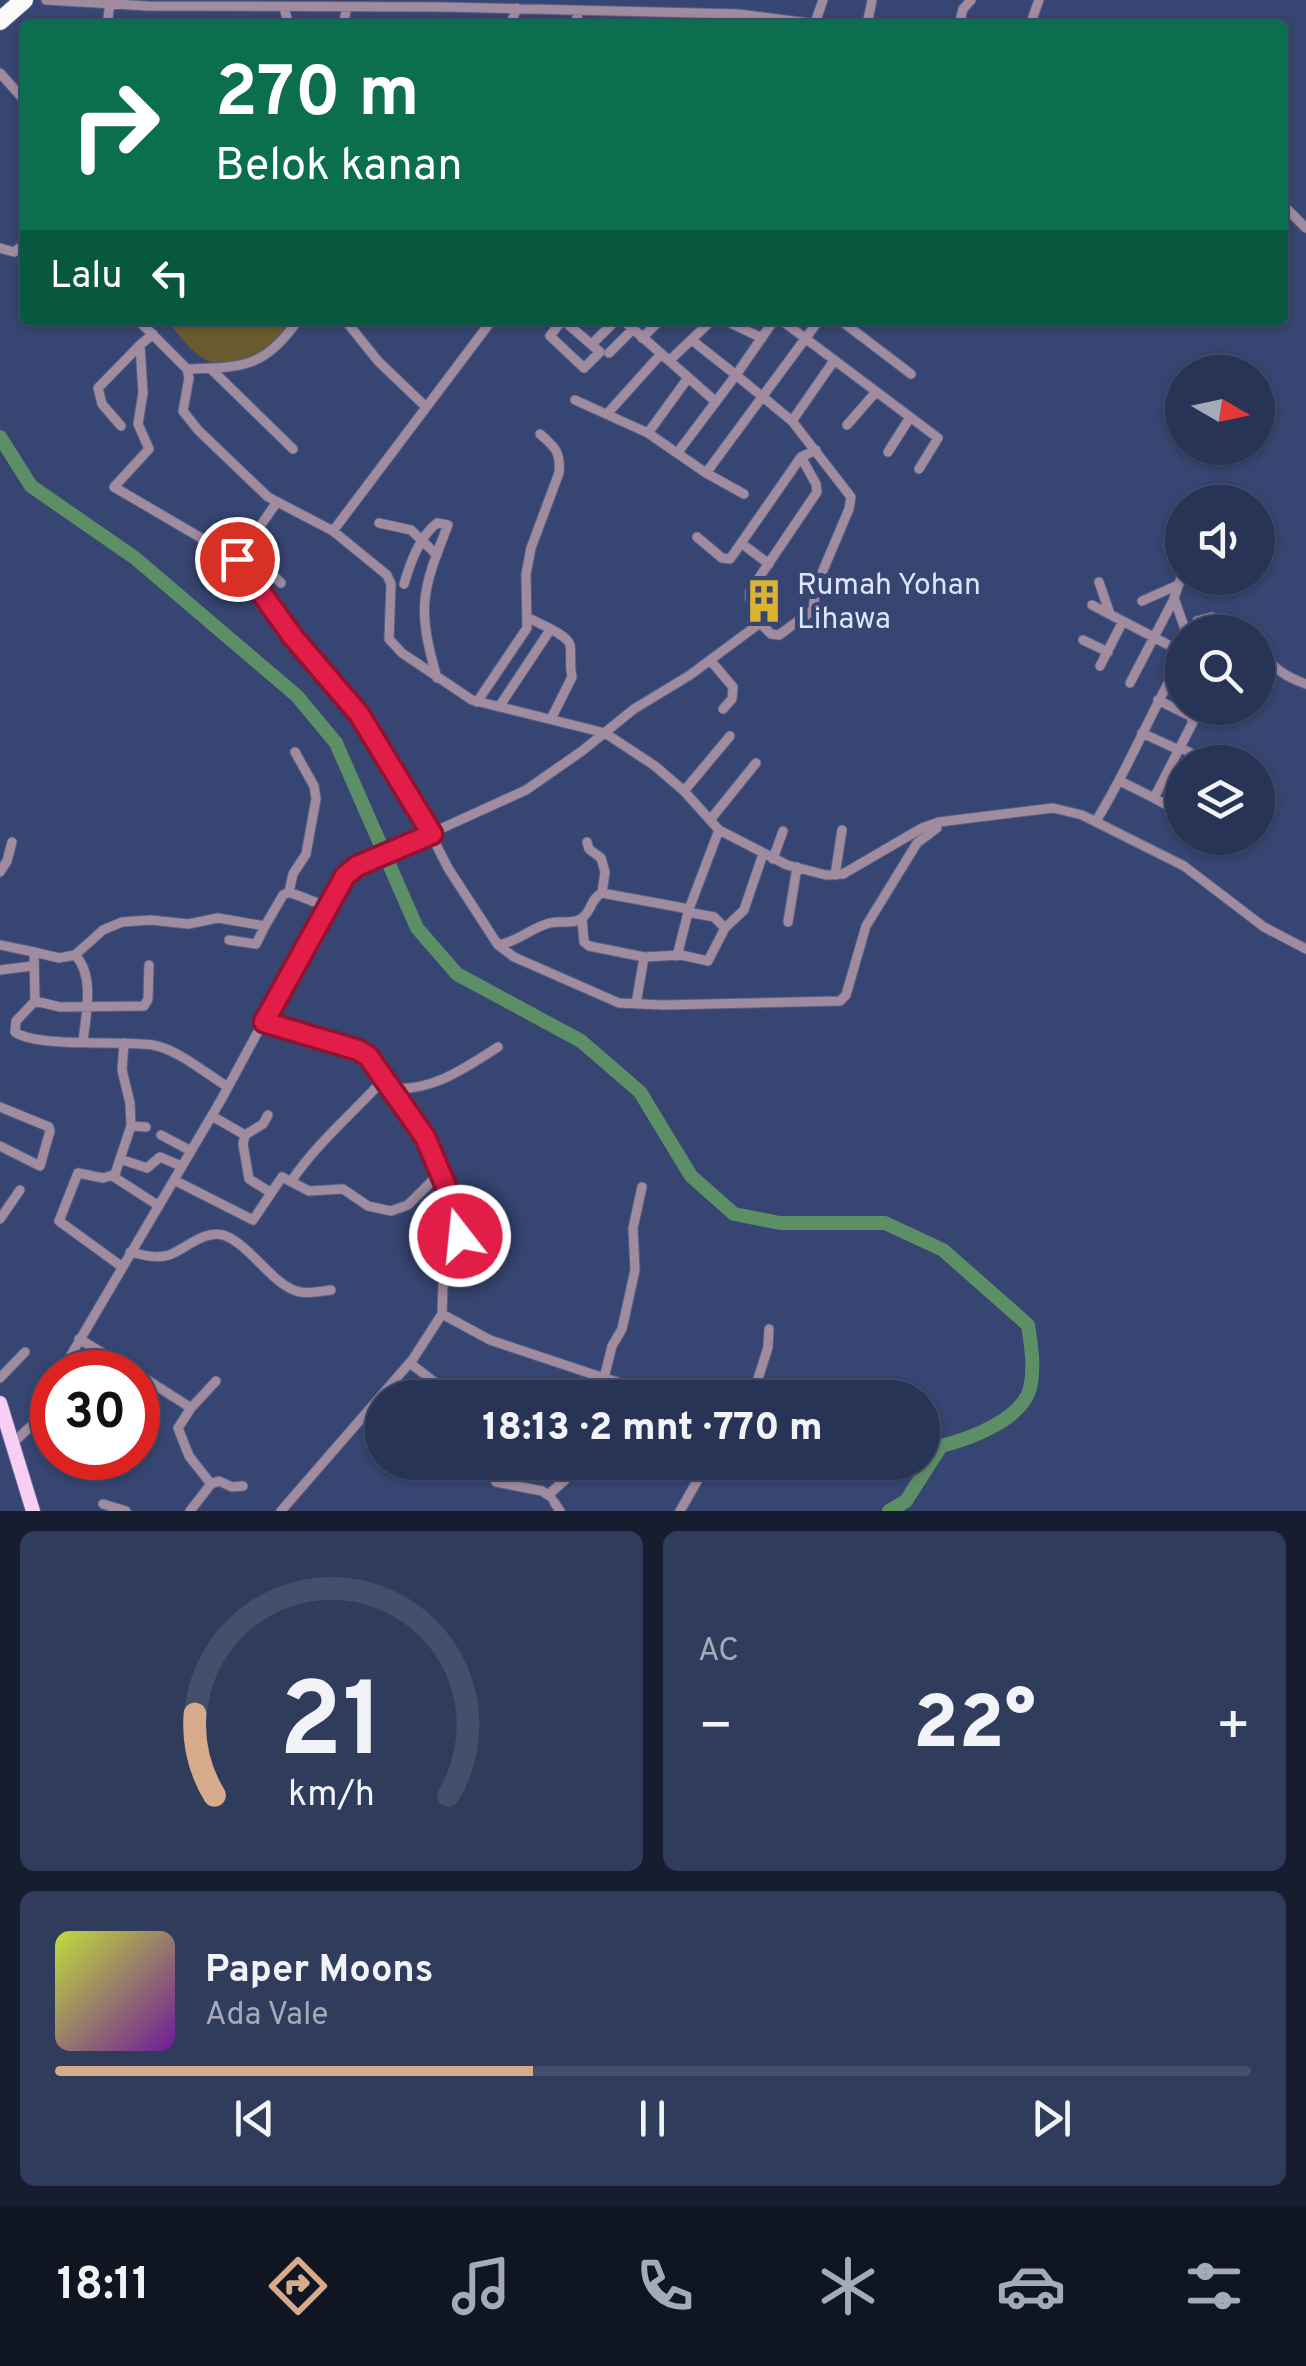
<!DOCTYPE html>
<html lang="id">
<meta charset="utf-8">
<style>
body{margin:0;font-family:Overpass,sans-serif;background:#303c5b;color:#f1f3f6;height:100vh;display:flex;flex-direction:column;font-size:38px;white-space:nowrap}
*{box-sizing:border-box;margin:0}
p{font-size:32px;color:#a5aab9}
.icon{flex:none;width:55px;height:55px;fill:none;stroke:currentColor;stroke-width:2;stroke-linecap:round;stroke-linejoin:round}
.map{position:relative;height:1511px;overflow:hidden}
.details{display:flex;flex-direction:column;gap:20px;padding:20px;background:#161d2f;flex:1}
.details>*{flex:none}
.top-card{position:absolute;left:20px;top:20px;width:1268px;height:305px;border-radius:10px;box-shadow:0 2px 8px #0004,0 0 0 2px #444f6c;background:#0b6e4f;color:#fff;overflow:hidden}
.needle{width:65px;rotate:99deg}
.buttons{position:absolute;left:1165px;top:355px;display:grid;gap:20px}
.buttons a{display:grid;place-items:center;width:110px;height:110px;border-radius:50%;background:#283455;box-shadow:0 2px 8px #0004,0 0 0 2px #444f6c;font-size:50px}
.speed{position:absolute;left:30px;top:1350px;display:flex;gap:20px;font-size:50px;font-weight:700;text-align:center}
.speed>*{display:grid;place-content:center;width:130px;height:130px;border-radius:50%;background:#283455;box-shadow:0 2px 8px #0004,0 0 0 2px #444f6c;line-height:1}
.speed .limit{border:15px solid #d22;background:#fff;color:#111}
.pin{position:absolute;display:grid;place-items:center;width:85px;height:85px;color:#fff;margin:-42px;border:5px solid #fff;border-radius:50%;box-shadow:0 2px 10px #0007}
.me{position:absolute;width:110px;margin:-55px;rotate:344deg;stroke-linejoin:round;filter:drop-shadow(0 0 8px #0008)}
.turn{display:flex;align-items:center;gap:35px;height:210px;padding:0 30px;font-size:45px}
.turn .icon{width:130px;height:130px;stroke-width:2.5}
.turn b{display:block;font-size:70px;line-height:85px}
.then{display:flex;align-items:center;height:95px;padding:0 30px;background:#0003;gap:20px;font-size:38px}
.big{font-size:75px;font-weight:800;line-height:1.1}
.details .widget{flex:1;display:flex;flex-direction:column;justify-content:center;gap:15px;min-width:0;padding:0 35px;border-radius:15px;background:#303c5b}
.details .dial{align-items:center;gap:0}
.dial svg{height:260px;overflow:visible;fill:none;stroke:#444f6c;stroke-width:7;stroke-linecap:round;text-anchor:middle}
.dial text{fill:#f1f3f6;stroke:none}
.song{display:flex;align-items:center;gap:30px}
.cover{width:120px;height:120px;border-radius:15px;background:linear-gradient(135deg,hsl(70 70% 55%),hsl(280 70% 35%))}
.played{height:10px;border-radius:5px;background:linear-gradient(90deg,#d6ab8b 40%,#444f6c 40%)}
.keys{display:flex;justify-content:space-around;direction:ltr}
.heat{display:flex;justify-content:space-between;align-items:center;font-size:55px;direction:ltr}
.details .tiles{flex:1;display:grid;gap:20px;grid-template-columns:1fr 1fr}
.widget:last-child{grid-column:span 2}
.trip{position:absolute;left:365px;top:1380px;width:575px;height:100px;border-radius:50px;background:#283455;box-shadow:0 2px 8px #0004,0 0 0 2px #444f6c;font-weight:800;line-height:100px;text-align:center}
.dock{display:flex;height:160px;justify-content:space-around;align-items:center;background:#101522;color:#a5aab9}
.dock .icon{width:70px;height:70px}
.dock .on{color:#d6ab8b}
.dock b{font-size:45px;color:#f1f3f6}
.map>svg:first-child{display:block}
</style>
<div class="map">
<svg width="1306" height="1511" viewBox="0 0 1306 1511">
<rect width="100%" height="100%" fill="#364571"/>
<!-- green -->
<path fill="#6a5a30" d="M166,320H296C273,347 244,379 204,359C190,351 177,332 166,320Z"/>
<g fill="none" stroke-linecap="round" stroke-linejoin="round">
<!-- river -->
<path stroke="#5d8f66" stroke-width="14" d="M0,437L31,486L135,558L297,696L336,743L417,928L457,974L581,1041L640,1092L691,1176L734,1214L780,1223H885L943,1250L1028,1325C1031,1345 1035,1367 1030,1388C1022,1420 969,1439 941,1446L906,1501L889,1511"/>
<!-- street casing -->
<g stroke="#54628a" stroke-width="11">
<path id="street" d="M46,0L148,6L443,7L738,14L825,25
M284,8L289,25
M815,23L823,0
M107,25L110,3
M343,25L347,7
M510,25L517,8
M575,25L579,10
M867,25L872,0
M959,25L963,9L971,0
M1030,25L1039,0
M0,73L25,101
M1282,204L1306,228
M0,248L14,252L25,244
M138,320L187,369
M345,320L378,361L426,407
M562,320L550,336L584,368L600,352L563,320
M623,320L716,402
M724,320L762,338
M774,320L736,375L792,421
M781,320L938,438L919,469
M840,320L911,374
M153,334L140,345L143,393L138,424L149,449L114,487L237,559L293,637L359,714L415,803L448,868L498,945C518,942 532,927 550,923C561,920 573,925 582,918C592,911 590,899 602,893L605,872L601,858L589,849L587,842
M642,338L660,320
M592,344L616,320
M609,353L632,330
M669,361L712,320
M210,368L293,449
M187,369L189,378L183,411L198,430L268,497L333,531L387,575L391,584L389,639L402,653L472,700L605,733L655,766L684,791L719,830L787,865L826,875L843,874L922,828L939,822L1053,808L1082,815L1184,866L1264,927L1306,949
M187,369C242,367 264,369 298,320
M575,400L648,433L706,473
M607,414L661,354
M847,425L875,393
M121,426L102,404L98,388L140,345
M648,433L688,378
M678,452L736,375L693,341
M888,452L909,419
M744,494L706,473L819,320
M379,523L411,530L437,555
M333,531L492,320
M697,537L722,558L730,559L801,457
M741,543L769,564
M1168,544L1182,574
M245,547L281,583
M237,559L277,502
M1182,575L1174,598L1186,632
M1099,582L1110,614
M404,584C410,564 419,537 437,523L448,525C421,593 417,608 437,678
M1142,601L1178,585
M1092,605L1182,652
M529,618C539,624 567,634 570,645C572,654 569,664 572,677L551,719
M760,623L771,634L779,635L813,610L816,587L849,509L851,497L792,421L833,362
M1195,632L1197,621L1212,617
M1083,640L1108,652
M1258,649C1273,667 1283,676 1306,684
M711,661L733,687L732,699L723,709
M1100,666L1123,621
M1130,683L1174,599
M477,702L527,628L526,574L531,548L559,473C561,452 555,447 540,434
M499,707L550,630
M1142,733L1179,750
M1180,748L1211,762
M1120,781L1154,798L1193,722L1190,716L1158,700
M684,791L730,736
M1154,798L1172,808
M710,820L756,763
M1096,821C1129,768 1151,711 1182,658
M773,859L783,831
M0,872L7,861L12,842
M835,875L842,830
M289,892L293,874L306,854L316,799L314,786L295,752
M602,893L689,909L719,830
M687,912L714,917L725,928
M582,919L584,942L589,946L644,957
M788,922L797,867
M229,940L256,944L265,926
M0,945L34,952
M498,945L514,957L619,1003L663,1005L840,1001L846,995L866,926L917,843L937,828
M75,955C95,975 86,1015 83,1041
M677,956L689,909
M149,965L148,999L144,1006L60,1007L35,1001L16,1021L15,1032C37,1048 122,1040 153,1045C179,1050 206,1074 228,1087
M0,970L32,966
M35,1001L34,952L59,958L75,955L103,930L122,922L151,920L188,924L218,918L265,926L283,895L289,892L325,906
M636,1004L644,957L681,955L708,961L725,928L744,910L763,854
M264,1022L359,1050L369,1056L417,1121L434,1154L459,1227L460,1243L443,1284L442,1314L413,1359L281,1511
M124,1043L122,1070L130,1103L131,1126L120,1159L147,1168L160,1157L181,1166
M391,1088C432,1092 465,1068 498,1047
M0,1107L49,1127L50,1131L40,1166L0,1146
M268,1115L263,1124L245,1135L243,1144L249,1179L270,1192
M212,1116L245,1135
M131,1126L146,1127
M161,1135L191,1151
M120,1159L114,1177L159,1206
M113,1175L103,1178L78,1173L59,1221L121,1266
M174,1180L253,1220L282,1177L309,1191L343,1189L368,1206L391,1211L408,1205L441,1172
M292,1180C318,1142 353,1113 384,1079
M0,1219L20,1190
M130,1252C143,1255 156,1259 169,1255C186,1249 205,1228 226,1236C252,1247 274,1287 300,1292C309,1294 321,1291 331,1290
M442,1314L490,1340L604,1378L612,1346L622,1329L635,1270L633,1228L642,1187
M79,1339L135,1372
M410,1363L455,1398
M61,1372L221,1100L334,891L357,867L526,790L582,751L634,709L690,675L760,623L758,611L750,599V591L817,492L816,484L801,457L816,450
M138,1374L191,1408L216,1381
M0,1378L25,1352
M604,1378L672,1398
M752,1398L768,1347L769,1329
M14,1442L32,1425L52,1388
M485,1462L496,1482L542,1491L551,1497
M211,1484L219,1481L232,1487L243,1486
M549,1494L565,1480L574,1462
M554,1502L560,1511
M103,1504L126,1511
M190,1511L211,1484L189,1456L178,1428L191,1408
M680,1511L700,1476L725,1470L736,1462"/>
</g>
<!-- primary casing -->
<g stroke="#54628a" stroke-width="16">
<path id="primary" d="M0,1403L33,1511"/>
</g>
<!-- highway casing -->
<g stroke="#54628a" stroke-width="20">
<path id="highway" d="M0,21L24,0"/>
</g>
<!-- street -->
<use href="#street" stroke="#a18c9f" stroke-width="9"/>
<!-- primary -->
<use href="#primary" stroke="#f9cef5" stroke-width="14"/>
<!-- highway -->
<use href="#highway" stroke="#fbfbfb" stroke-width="18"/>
</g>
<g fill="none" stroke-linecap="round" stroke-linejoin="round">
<!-- route casing -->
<g stroke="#92132f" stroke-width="25">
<path id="route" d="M237,559L293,637L359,714L432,834L357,866L345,876L264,1022L358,1050L368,1056L425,1137L445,1184L460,1236"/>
</g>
<!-- route -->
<use href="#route" stroke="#e11d48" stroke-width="18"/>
</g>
<!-- icons -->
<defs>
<g id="building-bare" transform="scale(3.45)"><path d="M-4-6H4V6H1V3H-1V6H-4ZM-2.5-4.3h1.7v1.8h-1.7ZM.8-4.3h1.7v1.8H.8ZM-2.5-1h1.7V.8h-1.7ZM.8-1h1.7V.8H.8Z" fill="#dcb233" stroke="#364571" stroke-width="2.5" paint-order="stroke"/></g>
</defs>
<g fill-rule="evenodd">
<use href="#building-bare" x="764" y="601"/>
</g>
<g text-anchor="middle" stroke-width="10" stroke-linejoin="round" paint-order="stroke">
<!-- poi labels -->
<g font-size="30" fill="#dce5fa" stroke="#364571" text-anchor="start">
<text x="797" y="594">Rumah Yohan<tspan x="797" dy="34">Lihawa</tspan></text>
</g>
</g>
</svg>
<div class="buttons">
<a><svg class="needle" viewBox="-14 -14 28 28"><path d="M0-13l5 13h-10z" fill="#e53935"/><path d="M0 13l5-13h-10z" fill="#a5aab9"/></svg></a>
<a><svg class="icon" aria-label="sound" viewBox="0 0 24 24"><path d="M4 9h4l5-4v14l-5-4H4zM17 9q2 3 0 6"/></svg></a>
<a><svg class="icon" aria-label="search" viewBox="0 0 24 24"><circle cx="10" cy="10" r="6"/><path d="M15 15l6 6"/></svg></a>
<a><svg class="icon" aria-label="layers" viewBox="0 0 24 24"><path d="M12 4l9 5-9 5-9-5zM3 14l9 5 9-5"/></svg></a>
</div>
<div class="speed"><div class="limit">30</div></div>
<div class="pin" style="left:237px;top:559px;background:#d93025"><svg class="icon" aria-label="arrive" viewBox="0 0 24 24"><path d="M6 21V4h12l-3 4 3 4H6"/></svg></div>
<svg class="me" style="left:460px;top:1236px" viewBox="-20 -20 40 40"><circle r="17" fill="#e11d48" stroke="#fff" stroke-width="3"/><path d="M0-11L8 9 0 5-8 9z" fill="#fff"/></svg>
<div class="trip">18:13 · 2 mnt · 770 m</div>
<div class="top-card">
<div class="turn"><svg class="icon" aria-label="right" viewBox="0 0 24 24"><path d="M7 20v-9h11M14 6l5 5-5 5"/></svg><div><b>270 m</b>Belok kanan</div></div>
<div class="then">Lalu<svg class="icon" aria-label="left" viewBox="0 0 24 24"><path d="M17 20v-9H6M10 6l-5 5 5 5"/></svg></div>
</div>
</div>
<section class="details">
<div class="tiles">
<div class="widget dial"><svg viewBox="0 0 100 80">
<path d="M14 69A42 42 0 1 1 86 69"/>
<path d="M14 69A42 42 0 0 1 8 44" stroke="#d6ab8b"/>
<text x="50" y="56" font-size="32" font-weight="700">21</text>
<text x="50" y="72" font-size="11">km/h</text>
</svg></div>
<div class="widget"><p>AC</p>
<div class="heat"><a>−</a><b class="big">22°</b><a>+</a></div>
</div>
<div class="widget">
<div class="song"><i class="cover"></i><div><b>Paper Moons</b><p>Ada Vale</p></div></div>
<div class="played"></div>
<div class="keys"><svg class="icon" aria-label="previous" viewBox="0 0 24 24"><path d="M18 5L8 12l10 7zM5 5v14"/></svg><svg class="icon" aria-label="pause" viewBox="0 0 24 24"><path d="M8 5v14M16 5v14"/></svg><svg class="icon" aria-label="next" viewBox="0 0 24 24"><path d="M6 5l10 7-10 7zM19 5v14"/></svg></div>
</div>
</div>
</section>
<nav class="dock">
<b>18:11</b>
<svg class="icon on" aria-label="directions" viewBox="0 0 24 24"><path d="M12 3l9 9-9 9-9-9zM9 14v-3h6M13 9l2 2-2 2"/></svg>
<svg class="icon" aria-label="music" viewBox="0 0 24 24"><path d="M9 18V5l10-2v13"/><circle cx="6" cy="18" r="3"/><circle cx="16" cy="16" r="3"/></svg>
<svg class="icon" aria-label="phone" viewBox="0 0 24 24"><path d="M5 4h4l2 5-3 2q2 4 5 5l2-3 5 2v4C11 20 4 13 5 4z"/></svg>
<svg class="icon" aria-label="climate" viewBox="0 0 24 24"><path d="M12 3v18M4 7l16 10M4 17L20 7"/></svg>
<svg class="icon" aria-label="car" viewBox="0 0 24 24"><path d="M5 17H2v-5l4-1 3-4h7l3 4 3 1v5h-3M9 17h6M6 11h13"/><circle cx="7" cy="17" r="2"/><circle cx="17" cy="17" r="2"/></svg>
<svg class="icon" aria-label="filters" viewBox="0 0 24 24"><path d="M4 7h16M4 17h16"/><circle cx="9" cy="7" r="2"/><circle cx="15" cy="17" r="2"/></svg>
</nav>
